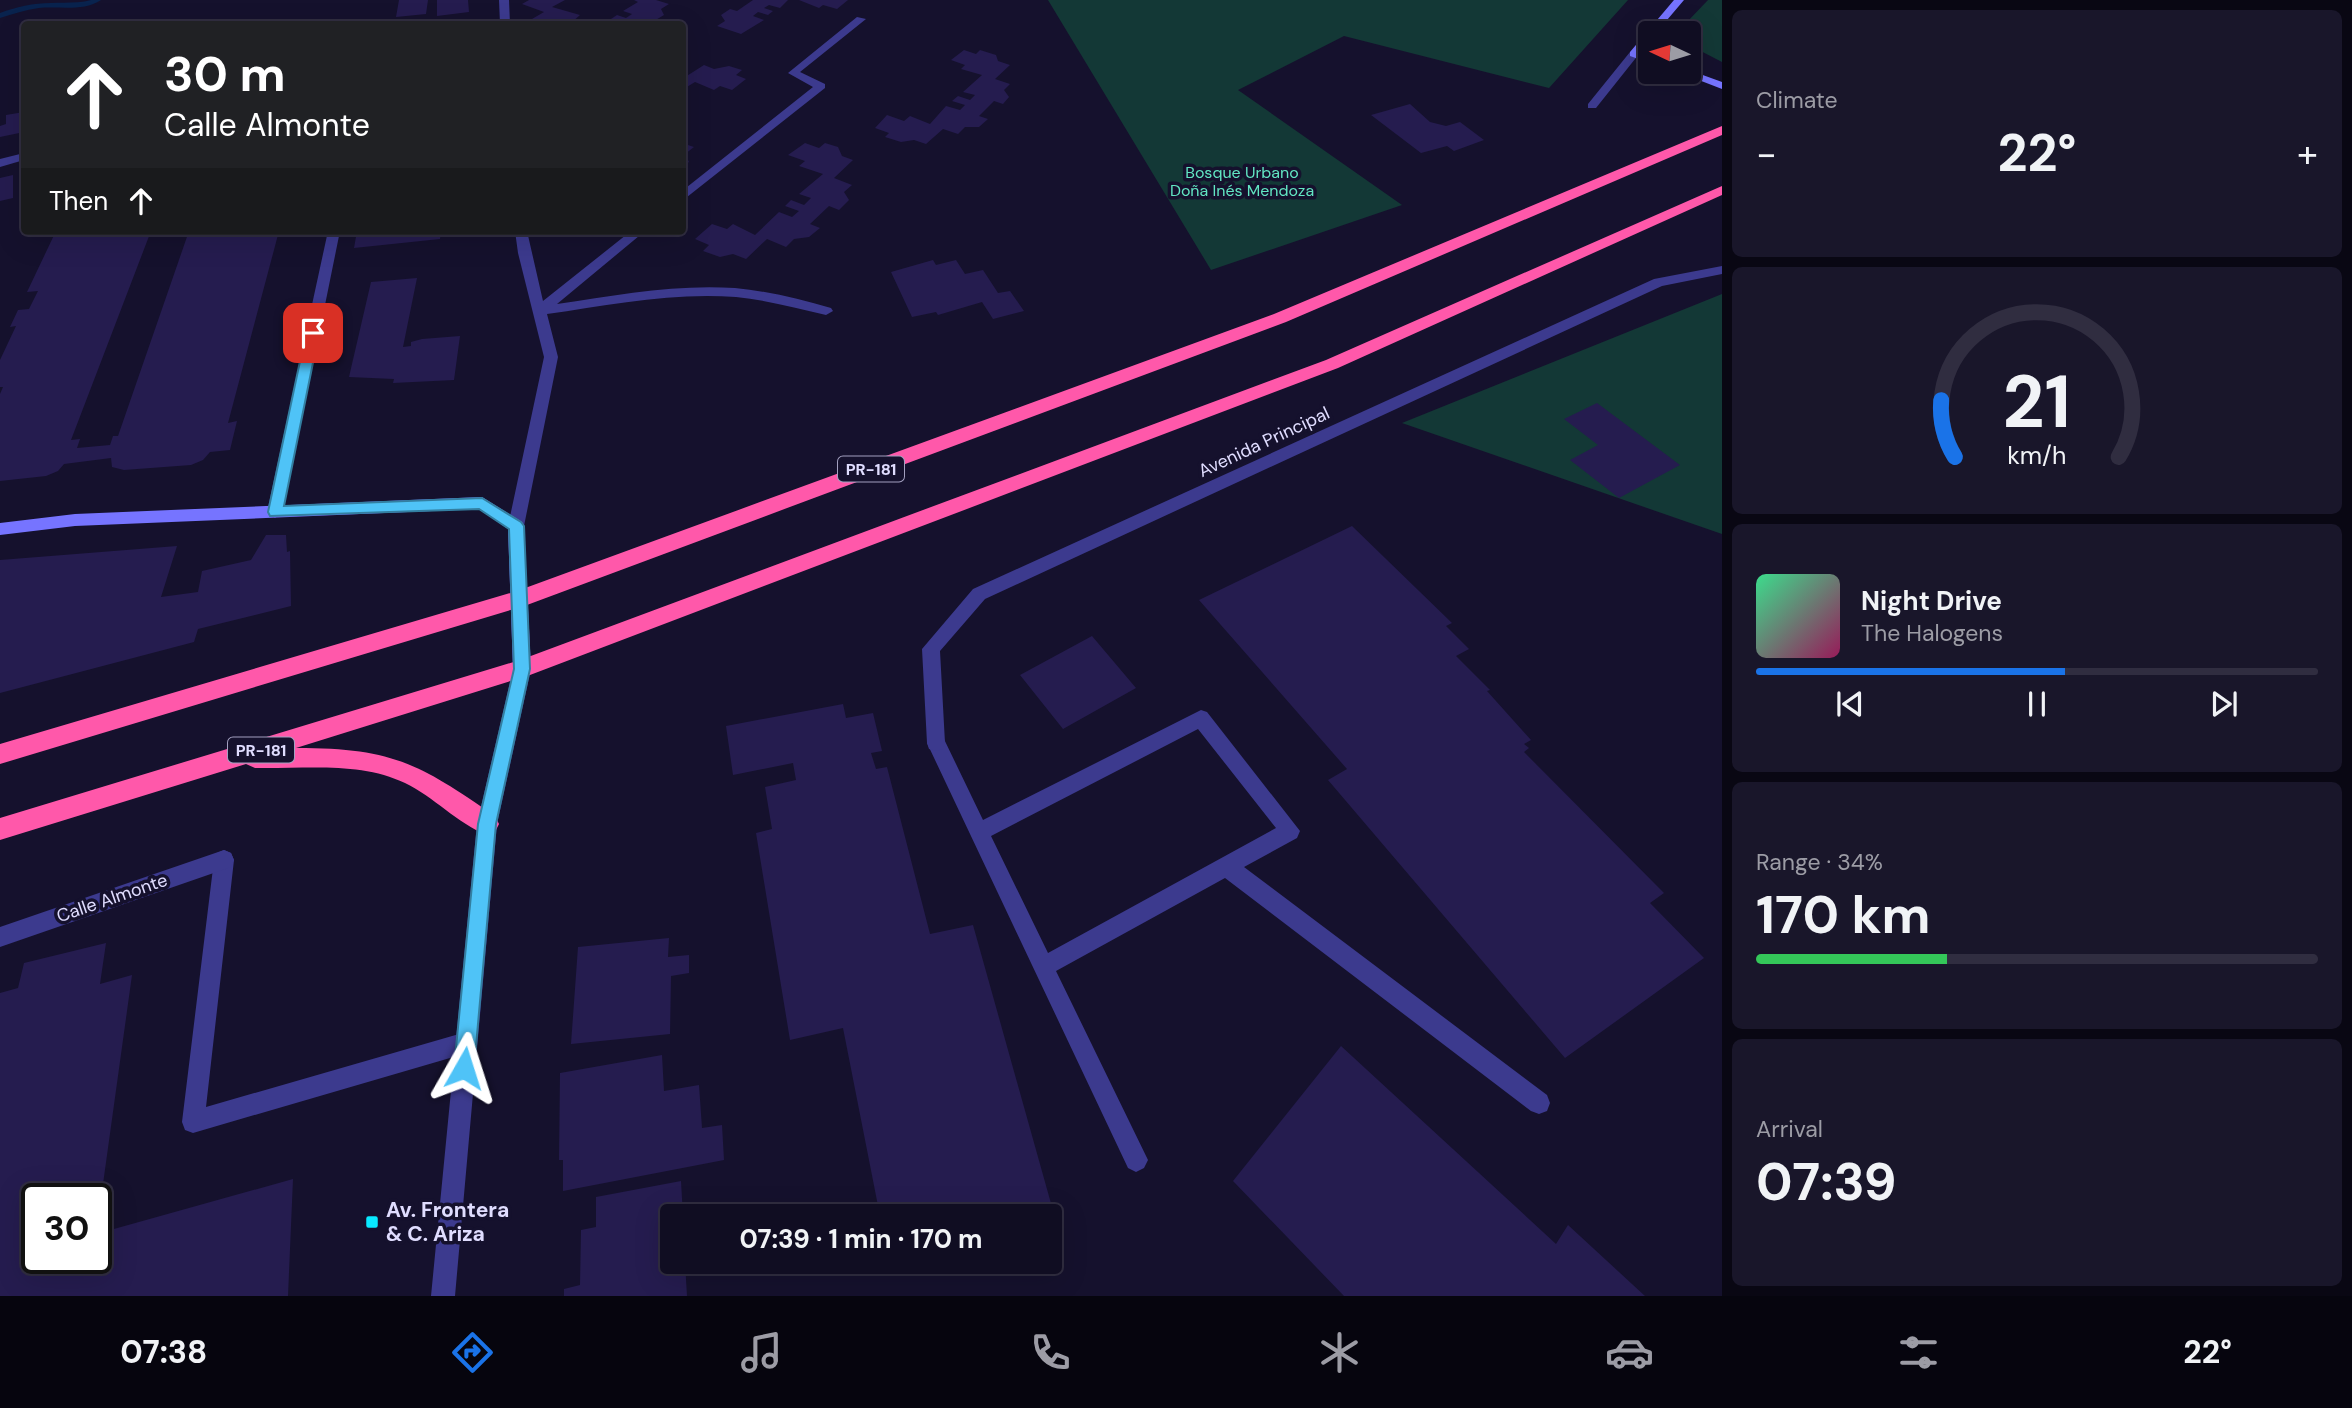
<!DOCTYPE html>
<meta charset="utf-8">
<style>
body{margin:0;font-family:"DM Sans",sans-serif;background:#19162a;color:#f1f3f6;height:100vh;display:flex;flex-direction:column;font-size:26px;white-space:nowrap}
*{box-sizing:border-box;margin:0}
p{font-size:23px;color:#9c9ca5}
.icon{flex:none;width:38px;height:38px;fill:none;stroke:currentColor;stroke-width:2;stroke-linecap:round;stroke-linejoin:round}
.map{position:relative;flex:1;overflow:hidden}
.drawer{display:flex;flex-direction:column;gap:10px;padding:10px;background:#090713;width:630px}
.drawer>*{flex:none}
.top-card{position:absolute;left:21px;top:21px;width:665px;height:214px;border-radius:7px;box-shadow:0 7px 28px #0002,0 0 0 2px #302d40;background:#202124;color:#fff;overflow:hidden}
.needle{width:46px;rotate:274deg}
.fabs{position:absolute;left:1638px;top:21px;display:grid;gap:14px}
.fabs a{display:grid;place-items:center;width:63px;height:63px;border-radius:7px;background:#100d22;box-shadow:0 7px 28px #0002,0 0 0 2px #302d40;font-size:35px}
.speed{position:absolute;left:21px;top:1183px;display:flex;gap:14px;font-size:35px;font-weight:700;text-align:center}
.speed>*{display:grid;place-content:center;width:91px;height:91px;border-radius:50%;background:#100d22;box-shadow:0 7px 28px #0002,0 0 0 2px #302d40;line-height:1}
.speed .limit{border:4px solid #111;border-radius:10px;background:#fff;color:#111}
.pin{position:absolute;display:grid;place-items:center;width:60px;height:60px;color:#fff;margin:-30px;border-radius:14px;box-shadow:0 4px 10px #0006}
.me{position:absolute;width:77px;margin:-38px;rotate:6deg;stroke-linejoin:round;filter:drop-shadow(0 0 5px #0008)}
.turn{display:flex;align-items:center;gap:24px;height:147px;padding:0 28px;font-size:32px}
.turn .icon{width:91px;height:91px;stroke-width:2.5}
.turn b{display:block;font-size:49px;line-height:60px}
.then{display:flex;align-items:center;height:66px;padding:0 28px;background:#0003;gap:14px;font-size:26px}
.big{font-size:52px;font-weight:700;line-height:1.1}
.drawer .widget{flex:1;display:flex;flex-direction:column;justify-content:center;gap:10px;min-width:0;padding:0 24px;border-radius:10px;background:#19162a}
.drawer .dial{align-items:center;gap:0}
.dial svg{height:182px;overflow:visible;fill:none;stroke:#302d40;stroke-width:7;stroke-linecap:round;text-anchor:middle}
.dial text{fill:#f1f3f6;stroke:none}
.song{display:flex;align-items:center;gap:21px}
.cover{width:84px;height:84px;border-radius:10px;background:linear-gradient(135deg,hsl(150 70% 55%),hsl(330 70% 35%))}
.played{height:7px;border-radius:4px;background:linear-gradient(90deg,#1a73e8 55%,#302d40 55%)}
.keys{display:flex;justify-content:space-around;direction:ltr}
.heat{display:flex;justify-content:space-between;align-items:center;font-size:38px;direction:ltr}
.charge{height:10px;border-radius:5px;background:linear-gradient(90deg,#34c759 34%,#302d40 0)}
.trip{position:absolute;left:660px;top:1204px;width:402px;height:70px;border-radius:7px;background:#100d22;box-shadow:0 7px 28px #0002,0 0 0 2px #302d40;font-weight:700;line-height:70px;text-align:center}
.tabs{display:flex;height:112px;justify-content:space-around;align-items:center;background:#06050e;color:#9c9ca5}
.tabs .icon{width:49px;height:49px}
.tabs .current{color:#1a73e8}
.tabs b{font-size:32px;color:#f1f3f6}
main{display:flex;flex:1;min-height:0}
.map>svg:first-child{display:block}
</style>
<main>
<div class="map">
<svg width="1722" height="1296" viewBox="0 0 1722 1296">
<rect width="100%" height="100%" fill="#15112d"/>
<!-- green -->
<path fill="#133836" d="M1048,0H1628L1549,88L1344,36L1238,90L1402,205L1211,270Z
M1708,0H1722V62L1691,46L1689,33H1683L1687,22Z
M1722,294V534L1402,423Z"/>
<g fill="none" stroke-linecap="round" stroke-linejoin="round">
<!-- stream -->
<path fill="#09234e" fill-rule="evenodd" d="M91,0H101C83,12 59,6 39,8C25,10 13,14 0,18V13C16,7 33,3 51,3C65,2 78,4 91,0Z"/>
</g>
<!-- building -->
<path fill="#251c4f" d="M399,0H428L426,14L396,17Z
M437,0H468L469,12L437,16Z
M529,0H565L552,7L580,15L570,24H538L541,22L532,19L544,12L522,4Z
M634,0H656L669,4L661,9L664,15L654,21L647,19L639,24H617L620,22L611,19L617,15L626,18L632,14L623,11L638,2Z
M753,0H788L780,8L769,5L764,8L773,11L768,15L758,12L753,16L764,20L741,34L717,26L725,21L721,15L730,9L737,11Z
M799,0H848L837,9L823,5L819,8Z
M964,50L976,54L980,50L996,55L998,61L1010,65L995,79L1010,84L1004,90L1009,97L1003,104L994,101L979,116L988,119L979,127H965L958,134L943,129L926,144L914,140L901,142L885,137L889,133L875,128L887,115L904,121L910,116L930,124L946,106L960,110L965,105L952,101L958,96L970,100L975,95L963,92L982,75L961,69L965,65L951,60Z
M704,65L714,69L729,66L742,70L736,75L746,79L732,90L720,86L714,90L695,82L682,90V79Z
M1410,104L1430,122L1446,126L1460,122L1484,140L1454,151L1447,146L1421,153L1371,115Z
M24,112V132L0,137V126L6,124V115Z
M682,143L694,147L685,154L689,162L682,167Z
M805,143L819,148L825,143L838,147L842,156L853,160L834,178L852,185L844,192L849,200L839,210L829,206L810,224L820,228L809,237L794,239L786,247L767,239L746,259L733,254L720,257L703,251L709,245L695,239L712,224L727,229L733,224L755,235L779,212L792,217L799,211L785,206L791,200L804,205L811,198L799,194L823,174L799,166L805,161L788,155Z
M13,175V198L0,201V178Z
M56,231H151L71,440L80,439L77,448L110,445L113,436H118L189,231H279L228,423L237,421L230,450L210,452L203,460L191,465L124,470L112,467L111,458L64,464L58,471L46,476L0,481V394L3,387H0V360L16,326L10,327L18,310L29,309L38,291L27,292Z
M357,231H441L440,239L354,248Z
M933,260L936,265L956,260L965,274L983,270L998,293L1010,291L1024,311L993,319L982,302L938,315L936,312L912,317L891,272Z
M417,278L403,347L411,346V342L422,339L460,336L454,380L393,383L394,379L349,377L371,282Z
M1597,403L1680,465L1619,498L1570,460L1598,445L1564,419Z
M1352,526L1452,623L1446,626L1469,649L1456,656L1490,690L1487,691L1531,740L1524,744L1529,748L1524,752L1664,893L1650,903L1704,958L1565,1058L1328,780L1347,769L1199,600Z
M266,535H286L287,552L290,551L291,606L198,629L194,642L0,693V560L177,546L161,597L198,592L202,571L251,560Z
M1092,636L1136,688L1063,729L1020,675Z
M843,704L846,718L873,713L882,751L871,753L876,769L887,767L930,934L973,925L1052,1207L1015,1216H880L843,1028L790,1040L756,833L772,829L765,787L796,780L793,763L733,775L726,726Z
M669,938L668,957L689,955V973L671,976L670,1034L571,1044L578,947Z
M106,943L100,984L132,975L98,1220L96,1199H37V1258H96V1234L293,1179L288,1296H0V993L18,988L24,963Z
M1341,1046L1556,1244L1568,1225L1645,1296H1344L1233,1181Z
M662,1055L664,1091L699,1085L702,1128L722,1125L724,1160L563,1191V1160H559L560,1073Z
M681,1181L683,1216H672V1262H685L687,1296H564V1289L580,1285L581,1230L596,1227V1197Z"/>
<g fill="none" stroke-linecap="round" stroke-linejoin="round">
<!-- lane -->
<path fill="#3c3a8e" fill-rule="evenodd" d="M1201,710L1207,712L1300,831L1297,838L1244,867L1547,1095L1550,1103L1547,1111L1539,1114L1531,1111L1225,878L1056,971L1148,1160L1144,1168L1136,1172L1128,1168L927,743L929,737L936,735L943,737L983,820ZM1198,729L1276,828L1048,953L991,836Z
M224,850L231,853L234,860L206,1107L466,1032L474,1035L477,1043L474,1051L193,1133L185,1130L182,1122L214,860L217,853Z"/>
<!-- street -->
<path fill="#3c3a8e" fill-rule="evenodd" d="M499,0H509L510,24H500Z
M857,17L866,19L800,72L825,84V88L682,201V191L813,87L788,73Z
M1630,52L1639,54L1596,108H1588V104Z
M24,153V160L0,167V159Z
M328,231H340L283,512L275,518L267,512Z
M515,231H527L543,301L631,231H645L557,304C616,295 676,284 735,288C767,291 800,299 831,308L833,311L826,315C796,308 766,300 736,297C673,292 609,305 547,314L558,357L524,526L516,532L508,526L544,357L518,253Z
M1722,266V274L1662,286L985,599L940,651L945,743L943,749L936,751L929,749L927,743L922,649L973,589L1654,279Z
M522,661L528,664L531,669L497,824L455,1296H431L477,824L513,669L516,664Z
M224,850L231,853L234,860L231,867L0,947V927Z"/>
<!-- secondary -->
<path fill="#7674ff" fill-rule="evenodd" d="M1674,0H1684L1656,33H1650V41L1641,53L1650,56V63L1630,56V52Z
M1689,70L1722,82V89L1678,72Z
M482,497L522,522L524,526L531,669L528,674L522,677L516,674L513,669L508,529L479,509L75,526L0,535V523L75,514Z"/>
<!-- highway -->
<path fill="#ff58aa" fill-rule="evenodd" d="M1722,126V135L1286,322L527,605L0,764V744L517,591L1274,314Z
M1722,186V195L1338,368L530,675L296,748C392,748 418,763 495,816L499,824L495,832L487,835C457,823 434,797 405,783C360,761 303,769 255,768L246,764L0,840V818L520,660L1326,360Z"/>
</g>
<!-- route -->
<path fill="#4fc3f7" stroke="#337fa1" stroke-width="2" d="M313,329L319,333L284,506L482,498L521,522L524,526L530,669L496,824L474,1068L471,1075L464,1078L457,1075L454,1068L478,824L514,669L509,529L479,509L270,516L268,512L306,333Z"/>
<!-- markers -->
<rect fill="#09e9ff" stroke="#15112d" stroke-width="2.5" x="365" y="1215" width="14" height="14" rx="3.5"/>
<g text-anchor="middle" stroke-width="7" stroke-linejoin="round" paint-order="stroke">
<!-- far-park labels -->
<g font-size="16" fill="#62e6c3" stroke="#15112d">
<text x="1242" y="178">Bosque Urbano<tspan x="1242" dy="18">Doña Inés Mendoza</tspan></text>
</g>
<!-- shield labels -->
<g fill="#15112d" stroke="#a3a0c0" stroke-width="2">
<rect x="838" y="456.5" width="66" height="25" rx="5"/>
<rect x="228" y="737.5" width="66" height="25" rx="5"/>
</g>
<g font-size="16" font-weight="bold" fill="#e0ddff">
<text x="871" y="475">PR-181</text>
<text x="261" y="756">PR-181</text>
</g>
<!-- street labels -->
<g font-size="18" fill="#e0ddff" stroke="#15112d">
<text transform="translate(1264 442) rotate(-25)" y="6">Avenida Principal</text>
<text transform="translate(112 898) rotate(-19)" y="6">Calle Almonte</text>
</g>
<!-- near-poi labels -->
<g font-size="21" font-weight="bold" fill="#e0ddff" stroke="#15112d" text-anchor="start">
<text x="386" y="1217">Av. Frontera<tspan x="386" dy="24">&amp; C. Ariza</tspan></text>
</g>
</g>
</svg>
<div class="fabs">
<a><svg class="needle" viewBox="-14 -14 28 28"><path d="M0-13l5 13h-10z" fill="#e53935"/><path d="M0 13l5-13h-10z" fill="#9c9ca5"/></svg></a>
</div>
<div class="speed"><div class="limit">30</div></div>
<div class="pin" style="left:313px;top:333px;background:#d93025"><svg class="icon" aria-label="arrive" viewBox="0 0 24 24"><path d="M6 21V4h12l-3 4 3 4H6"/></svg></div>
<svg class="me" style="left:464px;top:1068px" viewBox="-20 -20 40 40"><path d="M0-17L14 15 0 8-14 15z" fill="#4fc3f7" stroke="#fff" stroke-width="4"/></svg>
<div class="trip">07:39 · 1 min · 170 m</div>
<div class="top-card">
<div class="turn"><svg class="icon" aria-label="ahead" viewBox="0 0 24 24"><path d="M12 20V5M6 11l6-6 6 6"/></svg><div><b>30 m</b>Calle Almonte</div></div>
<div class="then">Then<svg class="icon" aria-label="ahead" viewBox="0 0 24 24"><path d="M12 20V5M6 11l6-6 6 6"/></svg></div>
</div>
</div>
<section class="drawer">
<div class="widget"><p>Climate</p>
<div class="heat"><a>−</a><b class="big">22°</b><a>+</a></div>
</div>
<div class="widget dial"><svg viewBox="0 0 100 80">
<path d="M14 69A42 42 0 1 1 86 69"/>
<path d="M14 69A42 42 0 0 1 8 44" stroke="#1a73e8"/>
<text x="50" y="56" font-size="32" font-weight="700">21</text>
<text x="50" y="72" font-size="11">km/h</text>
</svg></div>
<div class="widget">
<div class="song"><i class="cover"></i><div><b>Night Drive</b><p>The Halogens</p></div></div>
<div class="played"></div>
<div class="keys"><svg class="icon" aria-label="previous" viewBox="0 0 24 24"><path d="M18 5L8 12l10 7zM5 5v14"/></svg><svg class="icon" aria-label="pause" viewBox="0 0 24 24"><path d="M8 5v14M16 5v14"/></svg><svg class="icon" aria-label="next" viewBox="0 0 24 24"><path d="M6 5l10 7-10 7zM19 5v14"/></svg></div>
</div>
<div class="widget"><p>Range · 34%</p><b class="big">170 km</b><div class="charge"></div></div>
<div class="widget"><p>Arrival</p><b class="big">07:39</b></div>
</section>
</main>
<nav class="tabs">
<b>07:38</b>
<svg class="icon current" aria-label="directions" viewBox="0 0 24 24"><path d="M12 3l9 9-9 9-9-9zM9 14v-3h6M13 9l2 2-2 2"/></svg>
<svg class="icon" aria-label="music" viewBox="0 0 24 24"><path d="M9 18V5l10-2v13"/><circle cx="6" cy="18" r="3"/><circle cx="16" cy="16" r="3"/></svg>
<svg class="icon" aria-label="phone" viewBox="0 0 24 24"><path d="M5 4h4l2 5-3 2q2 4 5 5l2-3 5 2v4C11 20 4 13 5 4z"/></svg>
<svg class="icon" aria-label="climate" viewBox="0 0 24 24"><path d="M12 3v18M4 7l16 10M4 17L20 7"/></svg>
<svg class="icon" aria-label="car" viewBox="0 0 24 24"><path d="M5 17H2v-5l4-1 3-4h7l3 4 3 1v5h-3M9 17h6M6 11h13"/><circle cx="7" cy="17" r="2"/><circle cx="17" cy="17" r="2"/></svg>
<svg class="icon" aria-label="filters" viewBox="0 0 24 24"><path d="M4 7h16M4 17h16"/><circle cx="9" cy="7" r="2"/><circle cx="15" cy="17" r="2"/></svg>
<b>22°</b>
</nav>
